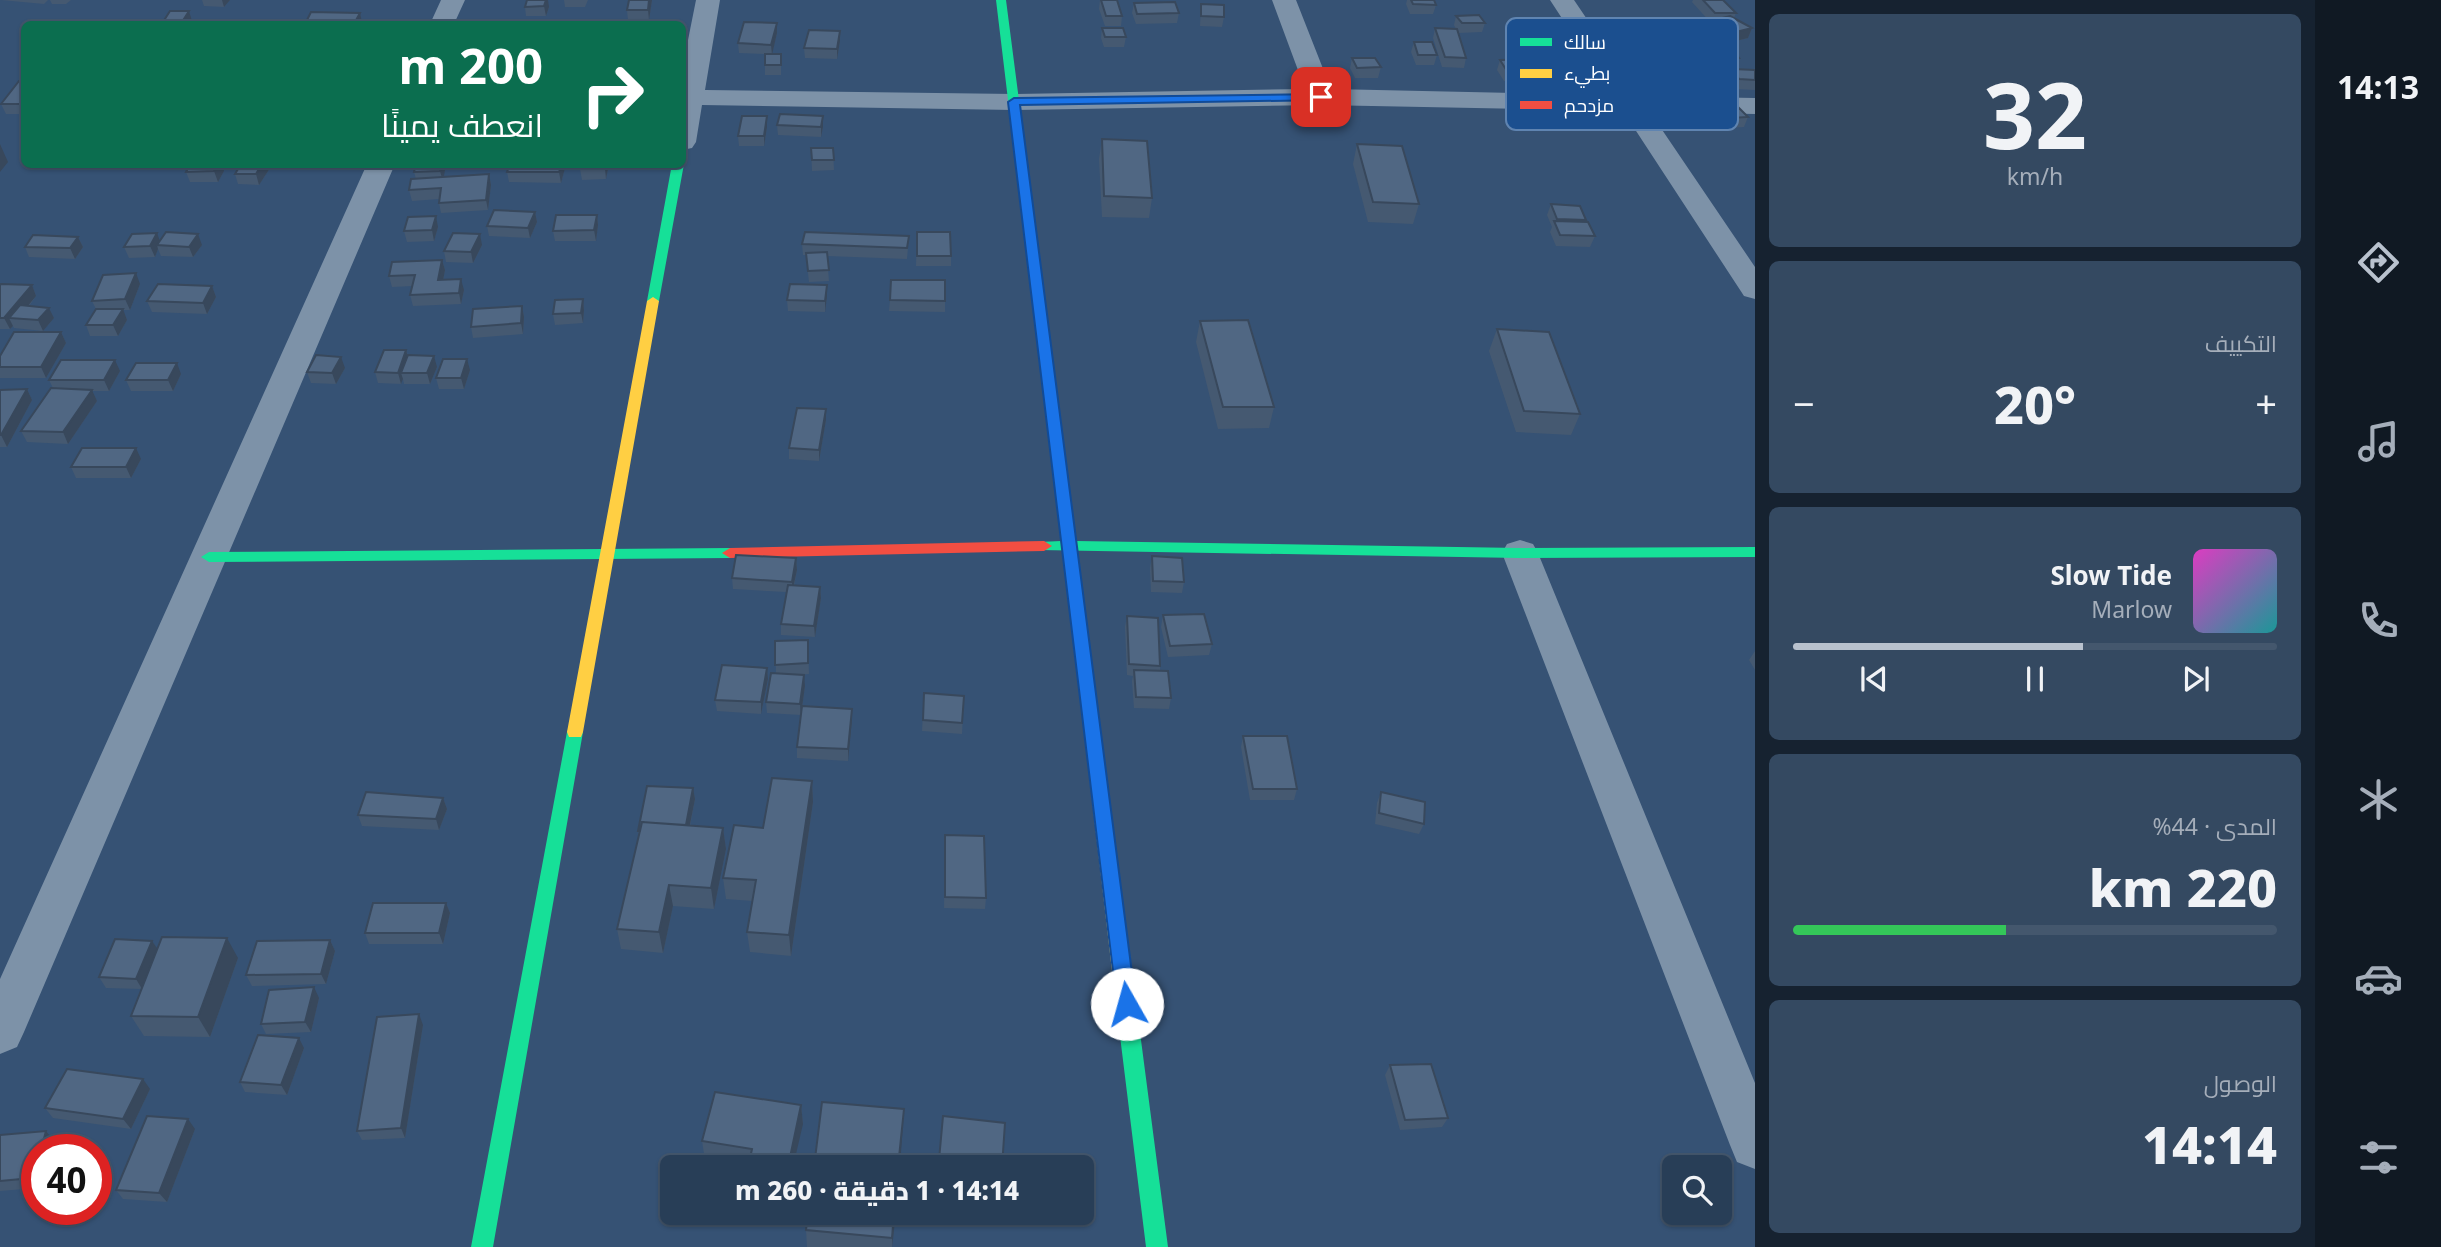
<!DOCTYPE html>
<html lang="ar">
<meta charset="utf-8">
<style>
body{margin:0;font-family:"Noto Sans",Cairo,sans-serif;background:#344961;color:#f1f3f6;direction:rtl;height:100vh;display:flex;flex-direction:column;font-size:26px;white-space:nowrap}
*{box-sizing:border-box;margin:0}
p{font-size:23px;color:#a5aeba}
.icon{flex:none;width:38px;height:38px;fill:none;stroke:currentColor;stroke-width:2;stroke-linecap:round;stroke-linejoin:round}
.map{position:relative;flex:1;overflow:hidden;direction:ltr}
.side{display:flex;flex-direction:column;gap:14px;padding:14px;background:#162230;width:560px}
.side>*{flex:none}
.guide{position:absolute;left:21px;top:21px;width:665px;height:147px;border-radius:10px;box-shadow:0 2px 5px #0004,0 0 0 2px #44576d;direction:rtl;background:#0b6e4f;color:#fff;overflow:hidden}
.controls{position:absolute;left:1662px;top:1155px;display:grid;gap:14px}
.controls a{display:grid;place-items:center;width:70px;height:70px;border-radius:10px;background:#283e57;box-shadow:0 2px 5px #0004,0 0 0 2px #44576d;font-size:35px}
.speed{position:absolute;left:21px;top:1134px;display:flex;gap:14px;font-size:35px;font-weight:700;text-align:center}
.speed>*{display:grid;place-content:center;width:91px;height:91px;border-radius:50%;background:#283e57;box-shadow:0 2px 5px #0004,0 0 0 2px #44576d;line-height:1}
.speed .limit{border:10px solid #d22;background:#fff;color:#111}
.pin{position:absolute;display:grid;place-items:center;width:60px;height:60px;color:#fff;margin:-30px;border-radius:14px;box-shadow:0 4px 10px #0006}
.me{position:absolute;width:77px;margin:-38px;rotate:353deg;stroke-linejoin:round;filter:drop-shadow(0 0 5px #0008)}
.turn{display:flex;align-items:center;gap:24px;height:147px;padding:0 28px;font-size:32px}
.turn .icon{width:91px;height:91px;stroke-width:2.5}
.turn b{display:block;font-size:49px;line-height:60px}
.big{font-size:52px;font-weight:800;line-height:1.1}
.side .widget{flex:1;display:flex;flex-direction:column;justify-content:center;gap:10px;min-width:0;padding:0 24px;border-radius:10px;background:#344961}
.side .dial{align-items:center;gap:0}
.dial b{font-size:91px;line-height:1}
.song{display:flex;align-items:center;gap:21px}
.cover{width:84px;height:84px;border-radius:10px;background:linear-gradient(135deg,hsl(310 70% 55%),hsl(180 70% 35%))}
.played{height:7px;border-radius:4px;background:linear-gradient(90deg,#b9c2ce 60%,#44576d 60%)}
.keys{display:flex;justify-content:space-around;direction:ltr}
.heat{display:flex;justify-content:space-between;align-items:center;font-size:38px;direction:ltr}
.charge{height:10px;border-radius:5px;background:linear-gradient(90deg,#34c759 44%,#44576d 0)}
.trip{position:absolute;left:660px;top:1155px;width:434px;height:70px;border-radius:10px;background:#283e57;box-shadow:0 2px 5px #0004,0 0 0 2px #44576d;font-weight:800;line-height:70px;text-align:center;direction:rtl}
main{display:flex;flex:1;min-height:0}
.dock{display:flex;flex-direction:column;width:126px;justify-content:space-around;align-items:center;background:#101923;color:#a5aeba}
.dock .icon{width:49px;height:49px}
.dock .active{color:#b9c2ce}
.dock b{font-size:32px;color:#f1f3f6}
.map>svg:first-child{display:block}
</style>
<main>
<nav class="dock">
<b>14:13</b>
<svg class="icon active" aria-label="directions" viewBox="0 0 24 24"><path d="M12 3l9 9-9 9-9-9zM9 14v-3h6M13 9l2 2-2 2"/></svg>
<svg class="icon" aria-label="music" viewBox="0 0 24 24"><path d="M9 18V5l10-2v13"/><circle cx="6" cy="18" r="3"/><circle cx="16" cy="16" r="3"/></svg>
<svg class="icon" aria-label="phone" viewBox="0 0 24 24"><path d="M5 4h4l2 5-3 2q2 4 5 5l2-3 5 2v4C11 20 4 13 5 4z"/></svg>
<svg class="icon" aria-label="climate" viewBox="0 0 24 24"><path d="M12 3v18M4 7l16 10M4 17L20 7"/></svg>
<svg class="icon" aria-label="car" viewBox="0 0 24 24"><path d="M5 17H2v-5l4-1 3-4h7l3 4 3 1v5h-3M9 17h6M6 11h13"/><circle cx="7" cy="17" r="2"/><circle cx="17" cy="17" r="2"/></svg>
<svg class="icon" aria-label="filters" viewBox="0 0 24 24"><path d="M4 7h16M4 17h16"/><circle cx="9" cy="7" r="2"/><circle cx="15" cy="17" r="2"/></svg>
</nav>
<section class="side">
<div class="widget dial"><b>32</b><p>km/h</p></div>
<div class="widget"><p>التكييف</p>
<div class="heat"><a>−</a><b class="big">20°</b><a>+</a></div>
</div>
<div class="widget">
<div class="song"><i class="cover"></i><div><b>Slow Tide</b><p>Marlow</p></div></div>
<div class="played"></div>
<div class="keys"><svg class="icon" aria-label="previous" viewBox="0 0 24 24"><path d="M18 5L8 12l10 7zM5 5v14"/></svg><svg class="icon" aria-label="pause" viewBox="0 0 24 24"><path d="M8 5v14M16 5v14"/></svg><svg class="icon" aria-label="next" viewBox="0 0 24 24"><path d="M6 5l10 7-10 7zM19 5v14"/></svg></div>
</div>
<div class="widget"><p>المدى · 44%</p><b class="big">220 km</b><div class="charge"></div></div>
<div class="widget"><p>الوصول</p><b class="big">14:14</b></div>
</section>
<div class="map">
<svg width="1755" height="1247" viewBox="0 0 1755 1247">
<rect width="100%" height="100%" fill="#365274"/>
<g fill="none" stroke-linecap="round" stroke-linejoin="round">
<!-- street -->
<path fill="#7d92a8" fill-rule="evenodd" d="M441,0H465L454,24H430Z
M696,0H720L705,90L1014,94L1305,89L1272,0H1296L1331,89L1612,95L1550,0H1574L1639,96L1755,98V114L1650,112L1755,267V299L1744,296L1623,111L1321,105L1014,110L702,105L696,142L692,148L682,150V70Z
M367,164H395L24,1032L17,1047L0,1054V979Z
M1520,540L1533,544L1538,553L1755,1083V1169L1737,1162L1730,1145L1502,553L1507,544Z"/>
<!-- fast -->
<path fill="#16e098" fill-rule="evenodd" d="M996,0H1006L1076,541L1520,548L1755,547V557L1520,558L1039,550L1036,546L1039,542L1061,541Z
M682,162L684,164L659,301L653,305L647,301L672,164H682Z
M730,548L738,553L730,558L209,562L201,557L209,552Z
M575,726L581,727L583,732L493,1247H471L567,732L569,727Z
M1122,963L1129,965L1132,971L1168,1247H1146L1112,971L1115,965Z"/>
<!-- slow -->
<path fill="#ffcf43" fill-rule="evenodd" d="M653,297L659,301L583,732L581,737H569L567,732L647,301Z
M1069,537L1076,542L1132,971L1129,977L1122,979L1115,977L1112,971L1062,542Z"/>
<!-- jam -->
<path fill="#f24e42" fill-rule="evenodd" d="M1044,541L1052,546L1044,551L730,558L722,553L730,548Z"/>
</g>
<!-- wall -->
<path fill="#455971" d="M1,0H48L44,4Z
M50,0H71L66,4H52Z
M202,0H230L224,7L204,6Z
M564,0H588L585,7H565Z
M629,0H652L649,20H628L627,10Z
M1100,0L1122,16L1121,26H1105L1099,9Z
M1407,0H1434L1436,5L1433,14H1410L1406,4Z
M1693,0H1723L1736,13L1734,18L1752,28L1748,38L1732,42L1721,36L1717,46L1669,44L1663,34L1667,25L1712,26L1713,23H1711L1692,2Z
M1134,3L1179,13L1177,23L1136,24L1132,13Z
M1201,4L1224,17L1222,27L1200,26Z
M525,7H549L546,16H526Z
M311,12L362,22L361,24H307L306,22Z
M1456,16L1485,23L1482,32L1459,33L1458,31L1466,58L1464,68L1442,67L1433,38L1435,28L1456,29L1454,25Z
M192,21L190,24H164L163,22Z
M1102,28L1126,37L1124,47H1104L1101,38Z
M840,31V41L837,59L805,58L804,48Z
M777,33L772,54L781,64V75H765V54L739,53L738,43Z
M1414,42L1437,55L1434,65H1416L1411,52Z
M1710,47L1739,58L1735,68L1713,67L1706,57Z
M1352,58L1381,67L1378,78H1355L1350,68Z
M1500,60L1552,70L1549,80L1504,81L1497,70Z
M1680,62L1712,73L1708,83L1682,82L1680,79L1678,84L1658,85L1647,74L1651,63L1678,69Z
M1733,69L1755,70V90L1735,89L1729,79Z
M24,81V114H6L1,104Z
M1703,108L1748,117L1744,127L1710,129L1699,118Z
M823,116V127L821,137L778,135L777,125Z
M767,127L764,146H739L738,136Z
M1102,139L1152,198L1149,218L1102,217L1099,159Z
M1357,144L1419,204L1413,224L1368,222L1353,164Z
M811,148H833L834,170L812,171Z
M416,164H444L445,170L443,177L489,174L491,185L488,210L441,213L439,203V199L412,201L409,190L416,179L414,172Z
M510,164H565V168L561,183L509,182L507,172Z
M581,164H609L606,179L582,180L580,169Z
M270,168L259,185L238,184L235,174Z
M224,171L218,182H190L186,172Z
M1551,204L1586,220L1585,222L1595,236L1590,247L1556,246L1550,232L1552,227L1547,215Z
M535,212L537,222L530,238L489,236L487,226Z
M597,215L598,225L596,241H555L553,231Z
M438,227L434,241L407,242L404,231Z
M917,232L951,256V266H916Z
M909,236L907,259L827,256L829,281L809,282L806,255H803L802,244Z
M78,237L83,247L75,259L29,257L25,247Z
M160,241L202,245L193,257L161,256L158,249L155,257L129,258L124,247Z
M482,245L473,263L446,262L444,251Z
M442,260L445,270L443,280L464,290L461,304L413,306L410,295L413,286L392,287L389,276Z
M945,280V312L889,311L890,300Z
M140,284L130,310H123L127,320L118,336H90L86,325L96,309L92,301Z
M0,285H32L36,296L29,306L54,318L43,331L14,328L13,326L10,329H0Z
M827,285V296L825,312L788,311L787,300Z
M212,286L216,297L207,314L152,312L147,301Z
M583,299L584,310L583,323L555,325L553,314Z
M522,306L524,317L523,334L473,338L471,327Z
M1200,321L1274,407L1269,428L1218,429L1196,342Z
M1497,329L1580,414L1571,435L1516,432L1489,351Z
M61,332L66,343L46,378H0V356Z
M406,350L408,355L437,367L430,384H404L403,379L401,384L378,383L375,372Z
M345,368L336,384L311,383L307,372Z
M470,370L464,389H439L436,378Z
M120,371L109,391H92L97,401L68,444L27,442L21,431L53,388L49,380Z
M181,374L173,391H131L126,380Z
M27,389L32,400L7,447H0V390Z
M826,409V420L819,461L789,459V448Z
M141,459L131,478H76L71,467Z
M1152,556L1184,582L1182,593L1151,592L1150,568Z
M796,558L797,570L794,586L820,587L821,598L815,637L781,635V624L786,592L733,589L732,578Z
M1163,615L1212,644L1209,655L1168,657L1161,627Z
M1127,616L1160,666V670L1171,698L1169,709L1134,708L1132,681L1133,676L1127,675L1125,627Z
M808,640L809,674L799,675L805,686L801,715L767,713L766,702L776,673L775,641Z
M1755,651V670L1749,660Z
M767,668L768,679L761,714L717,711L715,700Z
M924,693L964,696L962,734L922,731Z
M852,709V720L848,761L797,758V747Z
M1243,736L1297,789L1294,800H1250L1241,747Z
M812,781L813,802L791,956L750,952L747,932L753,901L726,899L723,878L763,828Z
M693,788L695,799L690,826L723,828L726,849L714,909L673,906L663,953L621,949L617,929L639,836L638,831Z
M1381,792L1424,824L1419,834L1375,824L1377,803Z
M443,798L447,809L439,830L362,826L358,815Z
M945,835L986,898L985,909L944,908Z
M446,903L450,913L443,944H369L365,933Z
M330,940L335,951L326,984L252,986L246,975Z
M152,941L157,949L238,958L210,1037L144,1036L131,1016L142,989L106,988L99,977Z
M319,998L311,1032L266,1034L261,1024Z
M423,1025L405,1138L362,1140L357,1131Z
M304,1048L287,1095L245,1092L240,1082Z
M1390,1065L1448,1118L1442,1127L1400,1130L1385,1075Z
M150,1089L131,1129L53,1118L45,1108Z
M801,1105L803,1124L748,1167L705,1160L702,1141Z
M943,1116L1002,1167H938Z
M195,1129L167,1202L123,1199L116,1190Z
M0,1135L54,1141L37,1150V1188L0,1191Z
M808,1213H896L892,1247H807L806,1230Z"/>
<!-- shaded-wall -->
<path fill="#38485c" d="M222,0H230L224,7Z
M546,0H548L549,7L546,16L544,6Z
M649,0H652L649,20L648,10Z
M189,11L192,21L190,24H183L182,22Z
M360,13L362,22L361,24H356L355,22Z
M777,23V33L772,55L771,45Z
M1752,28L1748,38L1732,42L1736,32Z
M840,31V41L837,59V49Z
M767,116V127L764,146V136Z
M823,116V127L821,137V127Z
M0,144L8,162L0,172Z
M218,164H222L224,171L218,182L214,171Z
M262,164H269L270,168L259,185L256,174Z
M442,164H444L445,170L443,182L440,171Z
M562,164H565V168L561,183L559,172Z
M605,164H609L606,179L605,169Z
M489,174L491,185L488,210L486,200Z
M535,212L537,222L530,238L528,228Z
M597,215L598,225L596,241L594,230Z
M436,216L438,227L434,241L432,230Z
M157,233L161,244L157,245L158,249L155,257L150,246Z
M198,234L202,245L193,257L189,247Z
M480,234L482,245L473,263L471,252Z
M78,237L83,247L75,259L70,248Z
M442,260L445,270L441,291L438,280Z
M136,273L140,284L130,310L125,299Z
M461,279L464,290L461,304L459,293Z
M32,285L36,296L18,318H9L13,326L10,329L4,318Z
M827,285V296L825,312V301Z
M212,286L216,297L207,314L203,303Z
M583,299L584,310L583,323L581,313Z
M522,306L524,317L523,334L521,323Z
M49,308L54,318L43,331L38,320Z
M123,309L127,320L118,336L113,325Z
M61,332L66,343L46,378L41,367Z
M406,350L409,361L401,373L403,379L401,384L398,373Z
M434,356L437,367L430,384L427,373Z
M341,357L345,368L336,384L332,373Z
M467,359L470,370L464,389L461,378Z
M115,360L120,371L109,391L104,380Z
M177,363L181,374L173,391L168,380Z
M27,389L32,400L7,447L1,435Z
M92,390L97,401L68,444L63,432Z
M826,409V420L819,461V450Z
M136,448L141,459L131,478L126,467Z
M796,558L797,570L792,593V582Z
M820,587L821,598L815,637L814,626Z
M767,668L768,679L761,714V702Z
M804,675L805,686L801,715L800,704Z
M852,709V720L848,761V749Z
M812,781L813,802L791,956L789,935Z
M693,788L695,799L686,844L685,833Z
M443,798L447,809L439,830L436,819Z
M723,828L726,849L714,909L711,888Z
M669,885L673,906L663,953L659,932Z
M446,903L450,913L443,944L439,933Z
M227,938L238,958L210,1037L198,1017Z
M330,940L335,951L326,984L321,974Z
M152,941L159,951L142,989L136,979Z
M314,987L319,998L311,1032L305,1022Z
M419,1014L423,1025L405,1138L401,1128Z
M299,1038L304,1048L287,1095L281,1085Z
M143,1079L150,1089L131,1129L123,1119Z
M801,1105L803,1124L793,1167H788Z
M904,1109L900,1167H898Z
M188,1119L195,1129L167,1202L159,1193Z
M46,1131L54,1141L52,1150H41Z
M37,1163V1183L32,1178Z
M894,1213H896L892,1247V1238Z"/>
<!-- building -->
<path fill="#506783" stroke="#38485c" stroke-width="2" d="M527,0H546L544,6L525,7Z
M629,0H649L648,10H627Z
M1101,0H1117L1122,16H1106Z
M1411,0H1434L1436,5L1413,4Z
M1703,0H1723L1736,13H1715Z
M1175,2L1179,13L1137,14L1134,3Z
M1201,4L1224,5V17L1201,16Z
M170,11H189L182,22H163Z
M311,12L360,13L355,22H306Z
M1479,15L1485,23H1462L1456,16Z
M1730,16L1752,28L1736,32L1714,20Z
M744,22L777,23L771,45L738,43Z
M489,23H541V24H488Z
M1102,28H1123L1126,37H1105Z
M1435,28L1457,29L1466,58L1445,57Z
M809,30L840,31L837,49L804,48Z
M1414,42H1432L1437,55H1418Z
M1710,47H1731L1739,58L1718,57Z
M765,54H781V65H765Z
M1352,58H1375L1381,67L1357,68Z
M1544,59L1552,70L1507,71L1500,60Z
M1733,69L1755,70V80L1739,79Z
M19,81H24V104H1Z
M1737,106L1748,117L1714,119L1703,108Z
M780,114L823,116L821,127L777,125Z
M742,116H767L764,136H738Z
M1102,139L1147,141L1152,198L1104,196Z
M1357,144L1402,146L1419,204L1373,202Z
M811,148H833L834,160H812Z
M190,164H218L214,171L186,172Z
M241,164H262L256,174H235Z
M416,164H442L440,171L414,172Z
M510,164H562L559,172H507Z
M581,164H605V169H580Z
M489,174L486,200L439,203L441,188L409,190L411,179Z
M1551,204L1580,206L1586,220L1557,219Z
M494,210L535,212L528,228L487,226Z
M556,215H597L594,230L553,231Z
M436,216L432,230L404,231L408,217Z
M1554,221L1588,222L1595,236L1560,235Z
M166,232L198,234L189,247L157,245Z
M805,232L909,236L907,248L802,244Z
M917,232H950L951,256H917Z
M157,233L150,246L124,247L132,234Z
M453,233L480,234L471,252L444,251Z
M33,235L78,237L70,248L25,247Z
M827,252L829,270L808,271L806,253Z
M442,260L438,280L461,279L459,293L410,295L415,275L389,276L392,262Z
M136,273L125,299L92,301L103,275Z
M891,280H945V301L890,300Z
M1,284L32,285L4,318H0V285Z
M158,284L212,286L203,303L147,301Z
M790,284L827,285L825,301L787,300Z
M583,299L581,313L553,314L555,300Z
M20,305L49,308L38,320L9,318Z
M522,306L521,323L471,327L473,309Z
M96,309H123L113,325H86Z
M1248,320L1274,407H1223L1200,321Z
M1497,329L1549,332L1580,414L1524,411Z
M14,332H61L41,367H0V356Z
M384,350H406L398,373L375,372Z
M316,355L341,357L332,373L307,372Z
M408,355L434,356L427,373H401Z
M443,359H467L461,378H436Z
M61,360H115L104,380H49Z
M136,363H177L168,380H126Z
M51,388L92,390L63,432L21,431Z
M27,389L1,435H0V390Z
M797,408L826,409L819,450L789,448Z
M82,448H136L126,467H71Z
M736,555L796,558L792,582L732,578Z
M1152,556L1182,558L1184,582L1153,581Z
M788,585L820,587L814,626L781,624Z
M1204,614L1212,644L1170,646L1163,615Z
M1127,616L1158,618L1160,666L1129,664Z
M808,640V663L775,665V641Z
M722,665L767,668L761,702L715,700Z
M1134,670L1168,671L1171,698L1136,697Z
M771,673L804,675L800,704L766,702Z
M924,693L964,696L962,723L923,720Z
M802,706L852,709L848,749L797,747Z
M1243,736H1287L1297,789H1253Z
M772,778L812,781L789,935L747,932L756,880L723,878L734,825L763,828Z
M647,786L693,788L686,825L642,822L640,831H638Z
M366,792L443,798L436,819L358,815Z
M1381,792L1425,802L1424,824L1379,813Z
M642,822L723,828L711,888L669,885L659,932L617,929Z
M945,835L984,836L986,898L945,897Z
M373,903H446L439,933H365Z
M162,937L227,938L198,1017L131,1016Z
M115,939L152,941L136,979L99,977Z
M330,940L321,974L246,975L257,941Z
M314,987L305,1022L261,1024L269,990Z
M419,1014L401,1128L357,1131L377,1017Z
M258,1035L299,1038L281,1085L240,1082Z
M1431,1064L1448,1118L1405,1120L1390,1065Z
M67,1069L143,1079L123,1119L45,1108Z
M715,1092L801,1105L788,1167H748L752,1149L702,1141Z
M822,1102L904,1109L898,1167H814Z
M147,1116L188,1119L159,1193L116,1190Z
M943,1116L1005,1123L1002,1167L939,1160Z
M46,1131L41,1150H37V1163L32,1178L0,1181V1135Z
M808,1213H894L892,1238L806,1230Z"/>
<!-- route -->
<path fill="#1a73e8" stroke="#114b97" stroke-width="2" d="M1321,94L1325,95V100L1020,105L1136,1004L1134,1010L1127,1013L1120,1010L1117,1004L1008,102L1014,98Z"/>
<!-- legend -->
<rect x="1506" y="18" width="232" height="112" rx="10" fill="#1b4f8f" stroke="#5f84b1" stroke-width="2"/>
<rect x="1520" y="38" width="32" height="8" fill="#16e098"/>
<rect x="1520" y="69" width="32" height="9" fill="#ffcf43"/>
<rect x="1520" y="101" width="32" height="8" fill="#f24e42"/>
<g font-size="19" fill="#fff">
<text x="1564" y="49">سالك</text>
<text x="1564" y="80">بطيء</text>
<text x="1564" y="112">مزدحم</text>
</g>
</svg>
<div class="controls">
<a><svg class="icon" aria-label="search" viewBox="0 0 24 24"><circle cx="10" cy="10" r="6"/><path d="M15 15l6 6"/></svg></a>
</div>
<div class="speed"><div class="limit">40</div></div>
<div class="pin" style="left:1321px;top:97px;background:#d93025"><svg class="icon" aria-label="arrive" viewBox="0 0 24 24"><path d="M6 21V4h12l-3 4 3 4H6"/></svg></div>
<svg class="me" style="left:1127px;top:1004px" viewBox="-20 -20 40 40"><circle r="19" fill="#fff"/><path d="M0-13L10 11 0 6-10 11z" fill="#1a73e8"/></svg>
<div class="trip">14:14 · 1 دقيقة · 260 m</div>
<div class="guide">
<div class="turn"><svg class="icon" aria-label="right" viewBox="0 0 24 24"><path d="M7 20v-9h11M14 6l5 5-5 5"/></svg><div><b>200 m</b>انعطف يمينًا</div></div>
</div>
</div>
</main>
